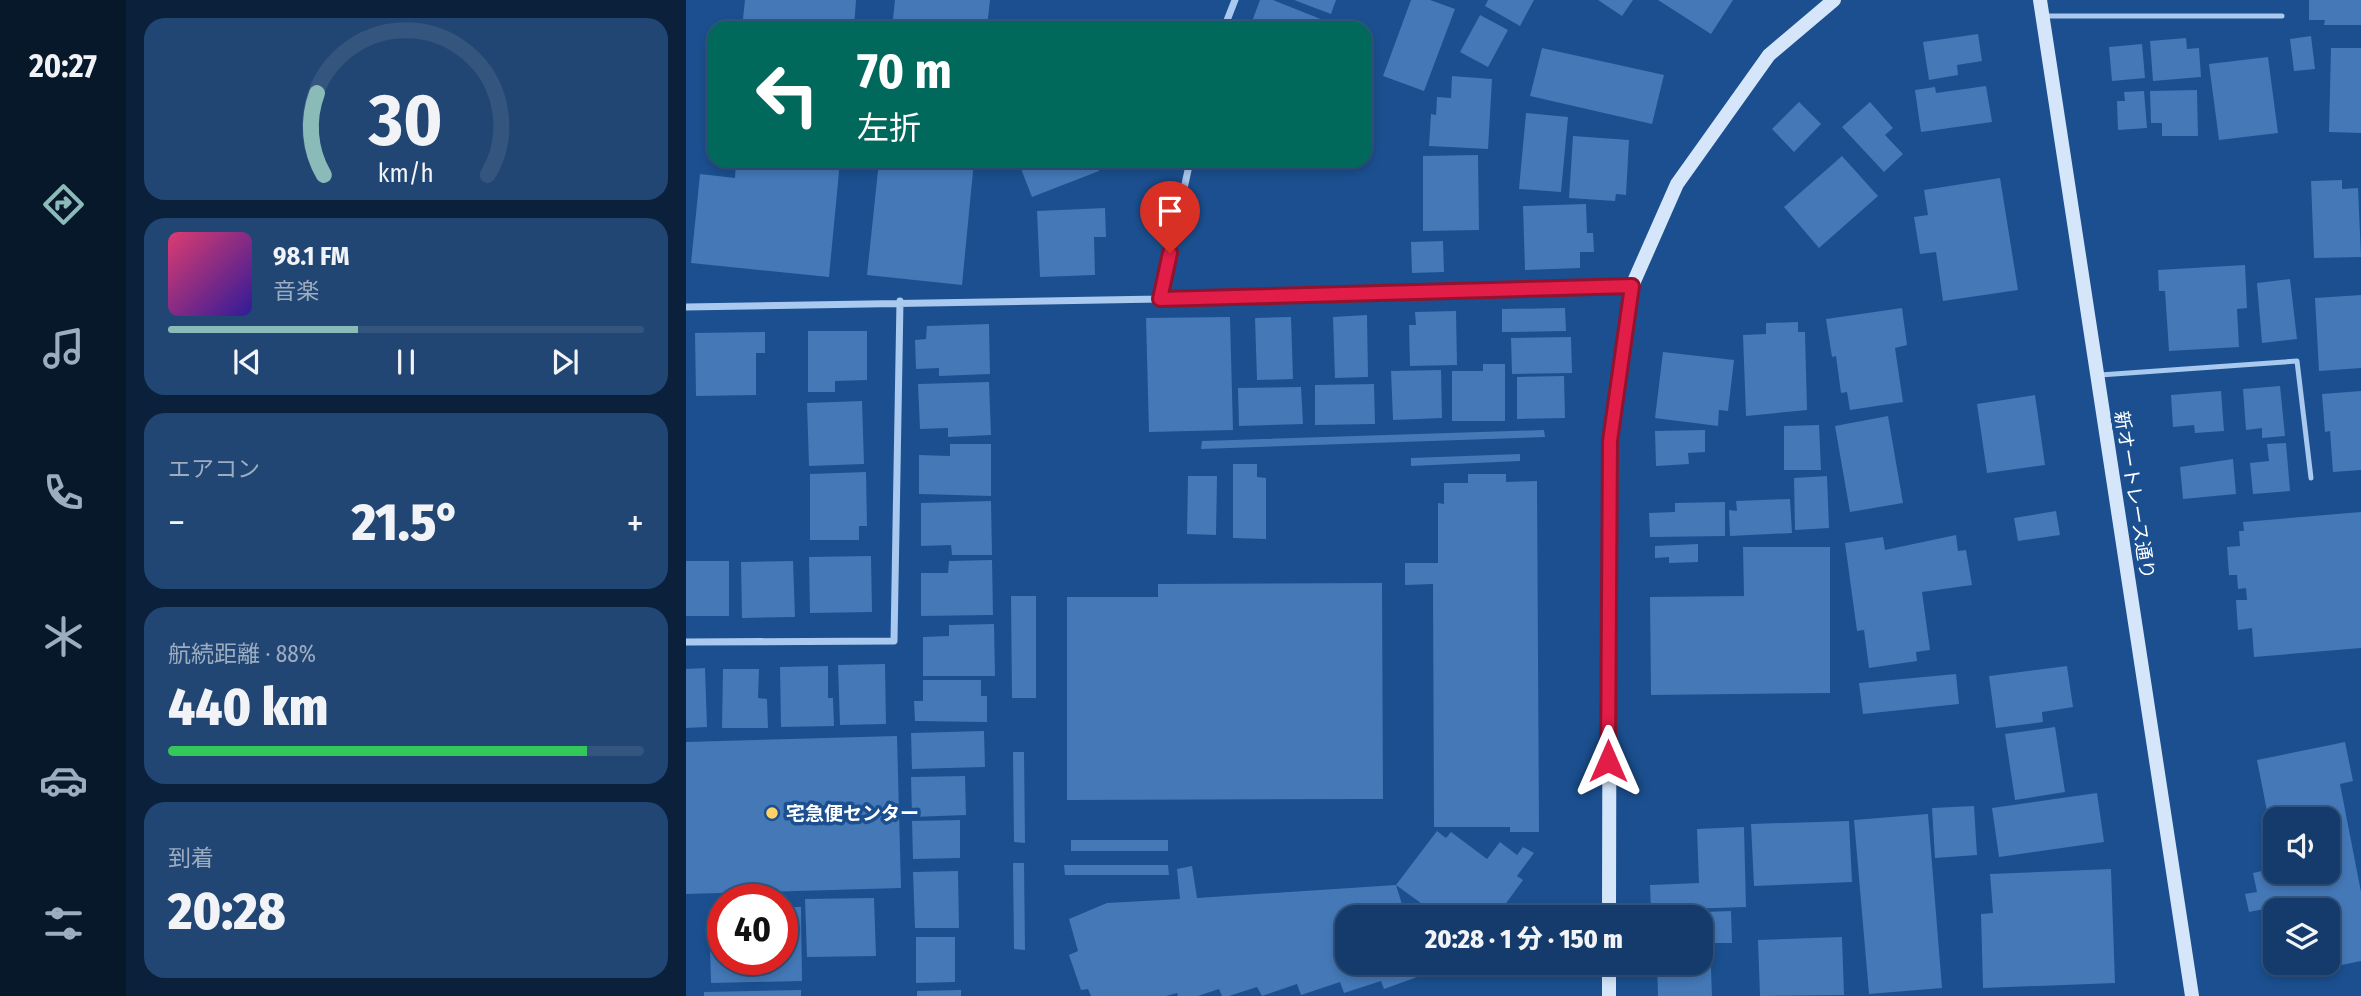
<!DOCTYPE html>
<html lang="ja">
<meta charset="utf-8">
<style>
body{margin:0;font-family:"Fira Sans Condensed","Noto Sans JP",sans-serif;background:#214673;color:#f1f3f6;height:100vh;display:flex;flex-direction:column;font-size:26px;white-space:nowrap}
*{box-sizing:border-box;margin:0}
p{font-size:23px;color:#9dadc1}
.icon{flex:none;width:38px;height:38px;fill:none;stroke:currentColor;stroke-width:2;stroke-linecap:round;stroke-linejoin:round}
.map{position:relative;flex:1;overflow:hidden}
.details{display:flex;flex-direction:column;gap:18px;padding:18px;background:#0b203b;width:560px}
.details>*{flex:none}
.hud{position:absolute;left:21px;top:21px;width:665px;height:147px;border-radius:21px;box-shadow:0 4px 10px #0003,0 0 0 2px #33557e;background:#00695c;color:#fff;overflow:hidden}
.tools{position:absolute;left:1577px;top:807px;display:grid;gap:14px}
.tools a{display:grid;place-items:center;width:77px;height:77px;border-radius:14px;background:#143b6b;box-shadow:0 4px 10px #0003,0 0 0 2px #33557e;font-size:35px}
.speed{position:absolute;left:21px;top:884px;display:flex;gap:14px;font-size:35px;font-weight:700;text-align:center}
.speed>*{display:grid;place-content:center;width:91px;height:91px;border-radius:50%;background:#143b6b;box-shadow:0 4px 10px #0003,0 0 0 2px #33557e;line-height:1}
.speed .limit{border:10px solid #d22;background:#fff;color:#111}
.pin{position:absolute;display:grid;place-items:center;width:60px;height:60px;color:#fff;margin:-72px -30px;border-radius:50% 50% 50% 0;rotate:-45deg;box-shadow:0 0 7px #0007}
.pin .icon{rotate:45deg}
.me{position:absolute;width:77px;margin:-38px;rotate:0deg;stroke-linejoin:round;filter:drop-shadow(0 0 5px #0008)}
.turn{display:flex;align-items:center;gap:24px;height:147px;padding:0 35px;font-size:32px}
.turn .icon{width:91px;height:91px;stroke-width:2.5}
.turn b{display:block;font-size:49px;line-height:60px}
.big{font-size:52px;font-weight:800;line-height:1.1}
.details .tile{flex:1;display:flex;flex-direction:column;justify-content:center;gap:10px;min-width:0;padding:0 24px;border-radius:21px;background:#214673}
.details .dial{align-items:center;gap:0}
.dial svg{height:182px;overflow:visible;fill:none;stroke:#33557e;stroke-width:7;stroke-linecap:round;text-anchor:middle}
.dial text{fill:#f1f3f6;stroke:none}
.song{display:flex;align-items:center;gap:21px}
.cover{width:84px;height:84px;border-radius:10px;background:linear-gradient(135deg,hsl(340 70% 55%),hsl(250 70% 35%))}
.played{height:7px;border-radius:4px;background:linear-gradient(90deg,#8bbbb9 40%,#33557e 40%)}
.keys{display:flex;justify-content:space-around;direction:ltr}
.heat{display:flex;justify-content:space-between;align-items:center;font-size:38px;direction:ltr}
.charge{height:10px;border-radius:5px;background:linear-gradient(90deg,#34c759 88%,#33557e 0)}
.trip{position:absolute;left:649px;top:905px;width:378px;height:70px;border-radius:21px;background:#143b6b;box-shadow:0 4px 10px #0003,0 0 0 2px #33557e;font-weight:800;line-height:70px;text-align:center}
main{display:flex;flex:1;min-height:0}
.tab-bar{display:flex;flex-direction:column;width:126px;justify-content:space-around;align-items:center;background:#08182b;color:#9dadc1}
.tab-bar .icon{width:49px;height:49px}
.tab-bar .on{color:#8bbbb9}
.tab-bar b{font-size:32px;color:#f1f3f6}
.map>svg:first-child{display:block}
</style>
<main>
<nav class="tab-bar">
<b>20:27</b>
<svg class="icon on" aria-label="directions" viewBox="0 0 24 24"><path d="M12 3l9 9-9 9-9-9zM9 14v-3h6M13 9l2 2-2 2"/></svg>
<svg class="icon" aria-label="music" viewBox="0 0 24 24"><path d="M9 18V5l10-2v13"/><circle cx="6" cy="18" r="3"/><circle cx="16" cy="16" r="3"/></svg>
<svg class="icon" aria-label="phone" viewBox="0 0 24 24"><path d="M5 4h4l2 5-3 2q2 4 5 5l2-3 5 2v4C11 20 4 13 5 4z"/></svg>
<svg class="icon" aria-label="climate" viewBox="0 0 24 24"><path d="M12 3v18M4 7l16 10M4 17L20 7"/></svg>
<svg class="icon" aria-label="car" viewBox="0 0 24 24"><path d="M5 17H2v-5l4-1 3-4h7l3 4 3 1v5h-3M9 17h6M6 11h13"/><circle cx="7" cy="17" r="2"/><circle cx="17" cy="17" r="2"/></svg>
<svg class="icon" aria-label="filters" viewBox="0 0 24 24"><path d="M4 7h16M4 17h16"/><circle cx="9" cy="7" r="2"/><circle cx="15" cy="17" r="2"/></svg>
</nav>
<section class="details">
<div class="tile dial"><svg viewBox="0 0 100 80">
<path d="M14 69A42 42 0 1 1 86 69"/>
<path d="M14 69A42 42 0 0 1 11 33" stroke="#8bbbb9"/>
<text x="50" y="56" font-size="32" font-weight="700">30</text>
<text x="50" y="72" font-size="11">km/h</text>
</svg></div>
<div class="tile">
<div class="song"><i class="cover"></i><div><b>98.1 FM</b><p>音楽</p></div></div>
<div class="played"></div>
<div class="keys"><svg class="icon" aria-label="previous" viewBox="0 0 24 24"><path d="M18 5L8 12l10 7zM5 5v14"/></svg><svg class="icon" aria-label="pause" viewBox="0 0 24 24"><path d="M8 5v14M16 5v14"/></svg><svg class="icon" aria-label="next" viewBox="0 0 24 24"><path d="M6 5l10 7-10 7zM19 5v14"/></svg></div>
</div>
<div class="tile"><p>エアコン</p>
<div class="heat"><a>−</a><b class="big">21.5°</b><a>+</a></div>
</div>
<div class="tile"><p>航続距離 · 88%</p><b class="big">440 km</b><div class="charge"></div></div>
<div class="tile"><p>到着</p><b class="big">20:28</b></div>
</section>
<div class="map">
<svg width="1675" height="996" viewBox="0 0 1675 996">
<rect width="100%" height="100%" fill="#1b4f8f"/>
<!-- building -->
<path fill="#4478b7" d="M59,0H170L168,28H56Z
M209,0H304L301,28H206Z
M574,0H587L642,22L640,28H574L565,24Z
M608,0H650L645,14Z
M725,0H744L769,9L738,91L697,76Z
M802,0H848L834,26L799,6Z
M912,0H947L936,16Z
M972,0H1047L1025,34Z
M1623,0H1675V25H1638L1639,20H1623Z
M794,15L822,30L802,67L774,52Z
M1292,34L1296,61L1271,65L1272,75L1243,80L1237,42Z
M1625,36L1629,69L1608,71L1604,39Z
M1500,38L1501,49L1513,48L1515,77L1467,81L1464,41Z
M1456,44L1459,78L1426,81L1423,47Z
M856,48L978,75L966,124L844,96Z
M1645,48H1675V133L1643,132Z
M1582,57L1592,133L1533,140L1523,64Z
M766,76L806,79L802,149L743,146L745,114L750,115L751,97L765,98Z
M1300,86L1306,122L1235,132L1229,90L1249,87L1250,93Z
M1511,90L1512,136H1476V123H1465L1464,91Z
M1458,91L1461,128L1432,130L1431,101H1439L1438,92Z
M1113,102L1135,124L1108,152L1086,129Z
M1184,102L1207,128L1199,135L1217,154L1198,172L1156,127Z
M840,113L882,117L875,192L833,189Z
M887,136L943,140L940,195L930,194L929,201L883,198Z
M792,155L793,230L737,231V156Z
M1156,156L1192,196L1133,248L1098,207Z
M50,161H154L143,277L5,263L14,174L49,178Z
M193,161H288L276,285L181,275Z
M332,161H410L413,171L346,197Z
M1314,178L1332,290L1257,301L1250,252L1234,254L1228,217L1242,215L1238,190Z
M1656,180V189L1672,188L1675,257L1628,258L1625,181Z
M900,204L901,233H907L908,252H894V268L839,270L837,206Z
M419,208L420,237H408L409,275L354,277L351,211Z
M757,241L758,272L726,273L725,242Z
M1559,265L1561,308L1551,309L1553,347L1483,351L1479,291H1473L1472,270Z
M1604,279L1611,339L1576,343L1571,283Z
M1675,295V368L1633,371L1629,298Z
M879,308L880,331L816,332V309Z
M1216,308L1221,345L1209,348L1217,402L1164,410L1161,392L1155,393L1150,356L1146,357L1140,319Z
M770,311L771,365L724,366L723,325H730L729,312Z
M681,315L682,377L649,378L647,317Z
M544,317L547,430L463,432L460,318Z
M605,317L607,379L571,380L569,318Z
M1112,322V332H1119L1121,410L1060,416L1057,335L1080,334V323Z
M303,324L304,374L253,376V368L230,369L229,340L240,339L241,326Z
M122,331H181V380L149,381V392H122Z
M79,332V353H70V395L10,396L9,333Z
M885,337L886,373L826,374L825,338Z
M977,352L1048,360L1042,411L1033,410L1032,426L969,418Z
M797,364H819V421H766V371H797Z
M755,370L756,418L707,420L705,371Z
M878,376L879,418L831,419V377Z
M303,382L305,435L262,437V428L234,429L232,384Z
M688,384L689,424L629,425V385Z
M1594,386L1599,436L1576,438V428L1560,430L1557,389Z
M615,387L617,424L553,426L552,388Z
M1535,391L1538,431L1509,433L1508,425L1487,427L1485,395Z
M1675,391V470L1647,472L1644,431L1639,432L1636,394Z
M1349,395L1359,465L1301,473L1291,404Z
M176,401L178,464L123,466L121,403Z
M1202,416L1217,503L1164,512L1149,426Z
M1133,425L1135,470H1098V426Z
M858,430L859,437L515,449L516,441Z
M1019,430V452L1002,453L1003,464L970,466L969,431Z
M1600,443L1604,491L1567,494L1564,463L1583,461L1581,444Z
M264,444H305V496L233,494V455L264,456Z
M834,454V461L725,466V458Z
M1547,459L1550,494L1497,499L1494,467Z
M547,464H571V477L580,478V539L547,538Z
M180,472L181,526H173V540H124V474Z
M782,474H820V482L851,481L853,832H824V827H748L747,584L719,585V563H752V503L758,504V483H782Z
M502,476H531L530,535L501,534Z
M1141,476L1143,528L1109,530L1108,478Z
M1104,499L1106,533L1044,536L1043,510L1051,511L1050,501Z
M305,501L306,555H266L265,545L235,546V503Z
M1039,502V536L964,537L963,513L989,512V503Z
M1370,511L1374,535L1332,541L1328,518Z
M1675,512V648L1568,657L1566,628L1552,630L1550,600H1561L1560,588L1552,589L1551,575H1543L1541,547L1554,546L1553,531H1558L1557,522Z
M1270,535L1272,551L1280,550L1286,585L1236,592L1244,650L1230,652L1231,661L1183,668L1178,630L1171,631L1159,543L1197,537L1199,550Z
M1012,544V562L983,563V557L969,558V546Z
M1057,547H1144V693L965,695L964,597L1058,596Z
M185,556L186,612L124,613L123,557Z
M306,560L307,615L235,616V573H262L263,561Z
M0,561H43V616H0Z
M107,561L109,617L56,618L55,562Z
M696,583L697,799L381,800V597H472V584Z
M325,596H350V698H326Z
M308,624L309,676H237V637L263,636V625Z
M199,664L200,724L154,725L152,665Z
M142,666V698H147L148,726L95,727L94,667Z
M1381,666L1387,707L1356,712L1357,722L1310,728L1303,676Z
M19,668L21,727L0,728V669Z
M37,669H73L72,698L81,699L82,728H36Z
M1270,674L1273,704L1177,714L1173,683Z
M237,680H295V696H301V722L229,721L228,701H237Z
M1369,727L1379,792L1329,800L1319,734Z
M298,731L299,767L226,769L225,733Z
M211,736L215,888L0,894V742Z
M1659,742L1667,781L1654,784L1675,892V961L1607,975L1605,962H1642V910H1594L1593,906L1563,912L1559,894L1571,892L1567,873L1589,868V872H1642V819H1589L1588,847L1571,760Z
M327,752H338L339,843L328,842Z
M279,776L280,815L226,817L225,777Z
M1411,793L1418,842L1313,857L1306,808Z
M1288,806L1291,855L1249,858L1246,808Z
M1242,814L1256,988L1183,994L1168,820Z
M274,820V858L227,859L226,821Z
M1163,821L1166,882L1068,886L1065,824Z
M1058,827L1060,907L965,910L964,885L1013,883L1011,829Z
M751,831L760,838L765,832L801,859L814,842L831,855L837,847L848,853L831,876L837,880L810,917H754L710,885L720,917H662V962H741L745,972L698,989L695,981L658,993L654,982L615,995L611,984L576,996L571,987L543,996H536L533,989L512,996H492L491,993L480,996H405L402,989L395,990L383,955L392,951L383,919L421,903L494,899L491,869L506,866L511,898L710,885Z
M385,840H482V851H385Z
M327,863H338L339,950L328,949Z
M378,865H482L483,875H379Z
M1425,869L1429,983L1297,988L1295,914L1307,913L1304,874Z
M272,871L273,928H229L227,872Z
M188,898L190,956L121,957L119,899Z
M96,907H115L116,981L25,983L23,909H37V959H96Z
M1045,911L1046,943H1024L1026,996H972L971,962H1015V917H962V914Z
M230,937H269V982L230,983Z
M1156,937L1158,995L1074,996L1072,940Z
M115,990V996H18V992Z
M275,990V996H231V991Z"/>
<g fill="none" stroke-linecap="round" stroke-linejoin="round">
<!-- lane -->
<path stroke="#a9c9ee" stroke-width="5" d="M1358,16H1596
M1414,375L1611,361L1625,478"/>
<!-- street -->
<path stroke="#a9c9ee" stroke-width="7" d="M538,28L549,0
M474,299L504,161
M0,307L474,299L946,286
M0,642L208,641L214,301"/>
<!-- secondary -->
<path stroke="#d6e6fa" stroke-width="14" d="M1354,0L1506,996
M923,917L924,441L946,286L991,184L1083,55L1148,0
M923,962V996"/>
</g>
<g fill="none" stroke-linecap="round" stroke-linejoin="round">
<!-- route casing -->
<g stroke="#92132f" stroke-width="18">
<path id="route" d="M484,253L474,299L946,286L924,441L922,761"/>
</g>
<!-- route -->
<use href="#route" stroke="#e11d48" stroke-width="12"/>
</g>
<!-- markers -->
<circle fill="#ffd166" stroke="#1b4f8f" stroke-width="2.5" cx="86" cy="813" r="7"/>
<g text-anchor="middle" stroke-width="7" stroke-linejoin="round" paint-order="stroke">
<!-- street labels -->
<g font-size="19" fill="#fff" stroke="#1b4f8f">
<text transform="translate(1449 495) rotate(81)" y="7">新オートレース通り</text>
</g>
<!-- poi labels -->
<g font-size="19" font-weight="bold" fill="#fff" stroke="#1b4f8f" text-anchor="start">
<text x="100" y="820">宅急便センター</text>
</g>
</g>
</svg>
<div class="tools">
<a><svg class="icon" aria-label="sound" viewBox="0 0 24 24"><path d="M4 9h4l5-4v14l-5-4H4zM17 9q2 3 0 6"/></svg></a>
<a><svg class="icon" aria-label="layers" viewBox="0 0 24 24"><path d="M12 4l9 5-9 5-9-5zM3 14l9 5 9-5"/></svg></a>
</div>
<div class="speed"><div class="limit">40</div></div>
<div class="pin" style="left:484px;top:253px;background:#d93025"><svg class="icon" aria-label="arrive" viewBox="0 0 24 24"><path d="M6 21V4h12l-3 4 3 4H6"/></svg></div>
<svg class="me" style="left:922px;top:761px" viewBox="-20 -20 40 40"><path d="M0-17L14 15 0 8-14 15z" fill="#e11d48" stroke="#fff" stroke-width="4"/></svg>
<div class="trip">20:28 · 1 分 · 150 m</div>
<div class="hud">
<div class="turn"><svg class="icon" aria-label="left" viewBox="0 0 24 24"><path d="M17 20v-9H6M10 6l-5 5 5 5"/></svg><div><b>70 m</b>左折</div></div>
</div>
</div>
</main>
